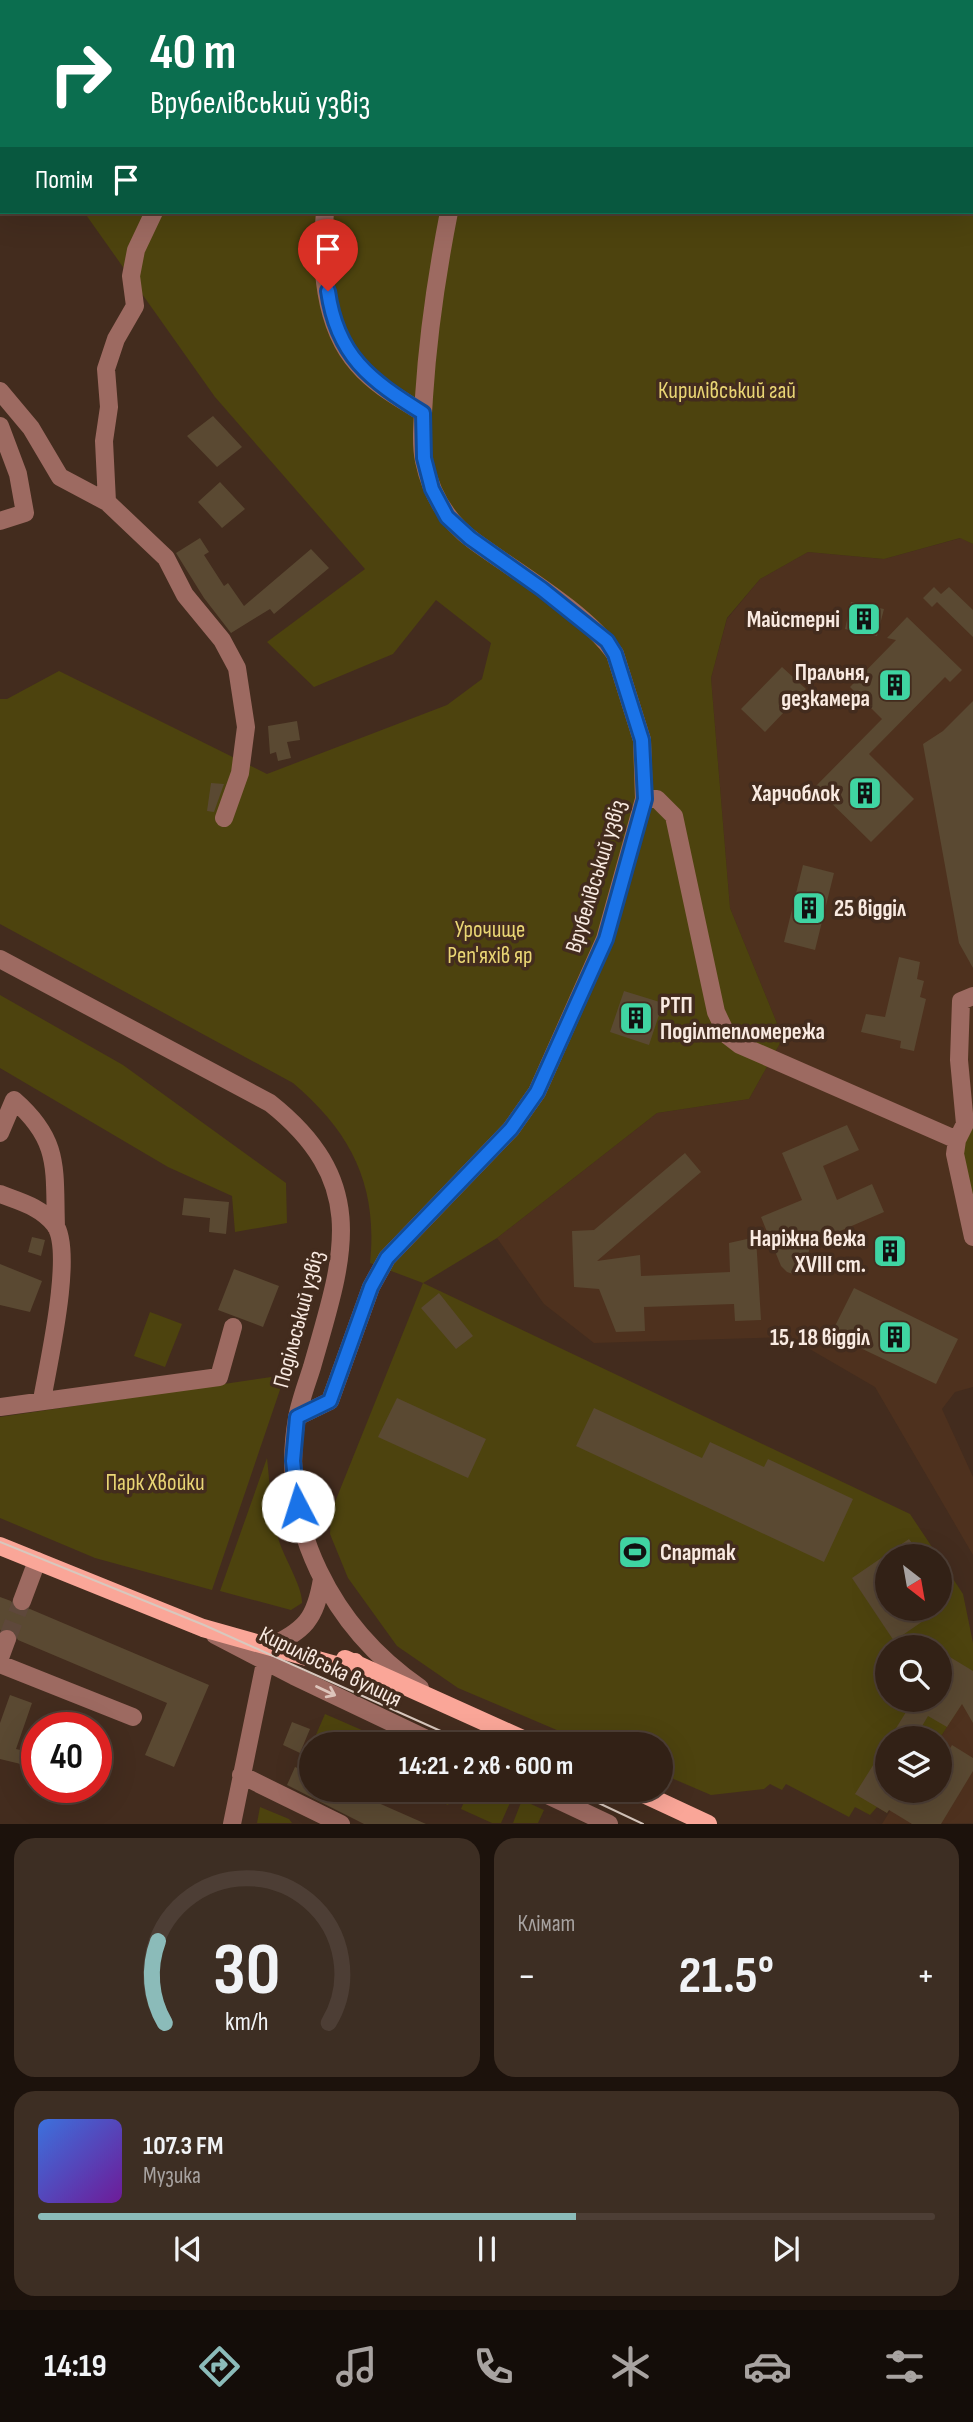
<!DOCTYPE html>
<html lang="uk">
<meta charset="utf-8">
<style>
body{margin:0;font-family:"Sofia Sans Condensed",sans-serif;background:#3d2e23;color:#f1f3f6;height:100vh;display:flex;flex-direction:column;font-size:26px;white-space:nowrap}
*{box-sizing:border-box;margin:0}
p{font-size:23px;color:#a8a3a1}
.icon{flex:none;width:38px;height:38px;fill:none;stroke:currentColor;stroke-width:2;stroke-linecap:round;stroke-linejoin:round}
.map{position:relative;height:1824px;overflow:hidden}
.sheet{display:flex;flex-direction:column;gap:14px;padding:14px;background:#1c120c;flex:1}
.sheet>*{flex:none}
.hud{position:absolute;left:0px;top:0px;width:973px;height:214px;box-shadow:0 7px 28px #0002,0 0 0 2px #4d3e35;background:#0b6e4f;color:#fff;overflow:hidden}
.needle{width:46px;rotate:149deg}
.buttons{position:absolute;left:875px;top:1544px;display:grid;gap:14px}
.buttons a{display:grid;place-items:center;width:77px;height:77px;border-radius:50%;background:#322116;box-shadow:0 7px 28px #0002,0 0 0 2px #4d3e35;font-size:35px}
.speed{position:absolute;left:21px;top:1712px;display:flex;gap:14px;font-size:35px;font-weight:700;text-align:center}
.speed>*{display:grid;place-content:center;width:91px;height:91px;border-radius:50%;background:#322116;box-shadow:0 7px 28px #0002,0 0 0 2px #4d3e35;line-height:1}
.speed .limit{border:10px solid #d22;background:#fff;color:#111}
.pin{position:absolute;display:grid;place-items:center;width:60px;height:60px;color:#fff;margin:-72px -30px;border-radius:50% 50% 50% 0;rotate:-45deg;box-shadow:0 0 7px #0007}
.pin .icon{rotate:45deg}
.me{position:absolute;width:77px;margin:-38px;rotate:355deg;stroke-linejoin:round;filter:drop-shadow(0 0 5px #0008)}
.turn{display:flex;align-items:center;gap:24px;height:147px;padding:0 35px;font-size:32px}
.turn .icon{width:91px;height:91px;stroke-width:2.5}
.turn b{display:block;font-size:49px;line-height:60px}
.then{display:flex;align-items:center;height:66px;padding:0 35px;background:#0003;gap:14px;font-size:26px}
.big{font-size:52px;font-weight:700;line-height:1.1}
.sheet .card{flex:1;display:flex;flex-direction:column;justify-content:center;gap:10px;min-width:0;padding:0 24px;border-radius:21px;background:#3d2e23}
.sheet .dial{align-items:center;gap:0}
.dial svg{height:182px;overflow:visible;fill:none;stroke:#4d3e35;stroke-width:7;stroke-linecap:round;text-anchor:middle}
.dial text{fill:#f1f3f6;stroke:none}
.song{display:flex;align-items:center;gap:21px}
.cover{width:84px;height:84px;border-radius:10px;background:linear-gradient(135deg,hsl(220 70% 55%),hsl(280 70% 35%))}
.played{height:7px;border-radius:4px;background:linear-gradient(90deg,#8bbbb9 60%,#4d3e35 60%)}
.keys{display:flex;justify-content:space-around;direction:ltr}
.heat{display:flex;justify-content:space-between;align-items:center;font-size:38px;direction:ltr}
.sheet .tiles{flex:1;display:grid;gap:14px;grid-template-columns:1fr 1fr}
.card:last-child{grid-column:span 2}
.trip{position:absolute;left:299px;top:1732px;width:374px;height:70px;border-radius:35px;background:#322116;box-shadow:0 7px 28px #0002,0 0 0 2px #4d3e35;font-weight:700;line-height:70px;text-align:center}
.menu{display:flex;height:112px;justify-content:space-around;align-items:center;background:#140d09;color:#a8a3a1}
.menu .icon{width:49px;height:49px}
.menu .current{color:#8bbbb9}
.menu b{font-size:32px;color:#f1f3f6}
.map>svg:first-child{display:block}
</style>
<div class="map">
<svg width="973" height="1824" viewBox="0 0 973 1824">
<rect width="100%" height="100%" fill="#432c1e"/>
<!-- built -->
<path fill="#4e311e" d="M961,538L973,544V1387L955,1392L942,1409L973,1477V1555L875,1387L789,1337L594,1343L544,1304L497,1238L657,1113L749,1099L783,1038L730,908L711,678L727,619L760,579L808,552L884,559Z
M973,1685V1823L882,1824L903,1790H940V1738Z"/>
<!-- green -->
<path fill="#4d430e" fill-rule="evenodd" d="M0,0H973V544L960,538L884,559L808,552L760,579L727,618L711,678L730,908L783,1038L749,1099L657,1113L497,1238L423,1283L910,1514L938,1556H887V1608H940V1559L963,1594L973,1643V1686L940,1738H887V1790H902L887,1813L877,1807L870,1815L855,1807L849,1817L786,1784L782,1790L770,1784L764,1789L711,1795L662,1774V1745H592L458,1688L397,1646L348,1578L330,1534L331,1512L423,1283L370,1263C378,1186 352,1133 293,1083L0,924V699H7L59,671L267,774L447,705L482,679L491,643L436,600L393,654L314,687L267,642L365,569L215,397L84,212H971V2H2V82ZM887,1647H940V1699H887Z
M0,995L123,1065L286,1183L287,1223L235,1232L232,1196L168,1167L0,1068Z
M973,1110V1214L960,1143L968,1111Z
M150,1312L182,1324L165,1367L134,1356Z
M285,1375L212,1590L95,1558L0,1518V1417Z
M267,1458C270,1486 271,1513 279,1541C284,1557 303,1588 302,1603L291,1610L220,1591Z
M325,1714L364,1731L358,1745L312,1744Z
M415,1790H455L448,1805Z
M469,1790H500L513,1796L501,1823H492L461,1809Z
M522,1800L544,1810L538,1823H513Z
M260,1807L289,1819L292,1823H257Z"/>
<!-- building -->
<path fill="#5a4932" d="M213,416L242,447L217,467L187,436Z
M220,482L245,509L222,528L198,502Z
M200,538L209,552L204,555L224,586L228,583L244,606L311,549L329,568L274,614L270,609L231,633L204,598L176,553Z
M934,587L941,594L949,587L973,610V637L937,602L932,607L923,598Z
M851,602L884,609L877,636L845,629Z
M907,617L962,670L950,682L945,677L869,754L914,799L871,842L815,787L882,719L850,687L896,640L887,638Z
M782,667L806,689L765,732L741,709Z
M973,701V968L959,943L923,744L943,731Z
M297,721L300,740L287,742L291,758L278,761L276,752L270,754L268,726Z
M211,783L224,784L214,812L207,811Z
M803,865L834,873L815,950L784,942Z
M899,957L920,962L917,979L924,981L920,997L926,999L914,1051L900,1048L901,1041L861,1032L866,1014L885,1017Z
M624,991L663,1003L649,1045L610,1032Z
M847,1125L859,1150L823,1166L837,1200L872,1184L884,1212L810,1244L806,1269L793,1274L787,1272L781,1266L761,1217L802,1200L782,1153Z
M685,1153L701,1172L597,1261L640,1255L641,1276L730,1272L729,1243L756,1237L761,1320L735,1321L734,1304L644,1307L645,1331L616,1332L599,1289L574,1287L572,1231L594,1230Z
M184,1198L229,1202L226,1234L209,1232L210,1218L182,1215Z
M32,1237L45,1240L41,1256L28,1252Z
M0,1264L42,1281L30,1312L0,1305Z
M234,1269L279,1286L263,1327L218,1310Z
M854,1288L958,1339L936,1384L831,1334Z
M439,1293L473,1336L456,1349L421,1308Z
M397,1398L486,1439L468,1478L378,1437Z
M594,1408L702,1458L710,1442L764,1467L768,1459L853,1499L824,1562L576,1446Z
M909,1539L921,1556H887V1608H942L894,1641L852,1578Z
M0,1597L11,1601L17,1611L30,1609L209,1685L174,1767L145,1755L167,1703L18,1640L12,1629L0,1630Z
M940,1651L973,1671V1723L962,1704L947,1727L928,1716L915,1738H890L914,1699H940Z
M10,1695L32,1703L16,1749L37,1754V1768L0,1759V1723Z
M292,1722L310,1729L300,1753L283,1745Z
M887,1743V1790H897L916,1803L924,1790H940V1765L952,1745L973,1758V1771L941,1824H912L889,1810L887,1813L855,1794Z
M295,1767L312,1774V1790H349L426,1824H364L287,1785Z"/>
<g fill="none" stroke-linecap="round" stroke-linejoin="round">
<!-- minor-tunnel -->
<path stroke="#5e483b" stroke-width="18" stroke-dasharray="18 9" stroke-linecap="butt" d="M7,1639L22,1601"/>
<!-- minor -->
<path stroke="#9d6a61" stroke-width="18" d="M147,0L148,2
M412,0L413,2
M615,2L616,0
M325,212C320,262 323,326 358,365C376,386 401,399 423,413
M0,391L31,428L60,477L107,502L166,558L185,595L222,640L237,668L246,727L240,773L224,818
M0,426L18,474L25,513L0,521
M107,502L104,441L109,407L106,369L116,339L135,306L131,276L136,250L154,212
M644,799H657L674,816L716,1012L727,1035L740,1045L957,1140
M0,959L270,1103C372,1184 343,1258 312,1367C307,1383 300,1401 297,1418C278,1526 333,1628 420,1688
M973,996L961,1001L959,1060L965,1124L957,1140L955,1154L973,1237
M0,1133L14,1100C61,1141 54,1169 56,1227
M0,1194C21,1202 41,1207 55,1225C74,1252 48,1365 42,1400
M0,1407L219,1377L233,1327
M297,1417L330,1401L371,1287L387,1258L511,1129L537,1092L605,939L644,799L642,740L615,654C585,611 516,572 474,541C446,521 431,494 424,461C420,441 423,417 424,397C428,334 437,273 449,212
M22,1601L37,1561
M215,1635L294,1676L439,1745
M0,1658L7,1639
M0,1664L133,1717
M241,1775L341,1824
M537,1790L609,1824
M232,1824L268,1648C305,1629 315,1621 322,1579"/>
<!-- major -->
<path stroke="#faa698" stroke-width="18" d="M0,1546L203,1628L339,1666L355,1662
M345,1659L536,1745
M635,1790L708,1824"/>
<!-- tram -->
<path stroke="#d8c8be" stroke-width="2" d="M0,1542L204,1625L472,1745
M550,1790L579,1803
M571,1790L643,1824"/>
</g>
<!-- one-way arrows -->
<defs><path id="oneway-shaft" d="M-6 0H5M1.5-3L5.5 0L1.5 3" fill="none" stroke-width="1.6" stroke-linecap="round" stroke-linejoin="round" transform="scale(1.75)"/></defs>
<use stroke="#ddc4bb" href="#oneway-shaft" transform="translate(326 1691) rotate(25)"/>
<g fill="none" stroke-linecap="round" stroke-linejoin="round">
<!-- route casing -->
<g stroke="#114b97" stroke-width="18">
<path id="route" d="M298,1506L293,1461L297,1417L330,1401L371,1287L387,1258L511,1129L537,1092L606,939L645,799L642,740L615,654L607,641L542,589L470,538L447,517L432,489L424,458L423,413C370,380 337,356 328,291"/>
</g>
<!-- route -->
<use href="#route" stroke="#1a73e8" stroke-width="12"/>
</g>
<!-- icons -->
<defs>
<g id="building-square" transform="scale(1.75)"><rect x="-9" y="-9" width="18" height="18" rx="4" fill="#3fd4a2" stroke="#432c1e"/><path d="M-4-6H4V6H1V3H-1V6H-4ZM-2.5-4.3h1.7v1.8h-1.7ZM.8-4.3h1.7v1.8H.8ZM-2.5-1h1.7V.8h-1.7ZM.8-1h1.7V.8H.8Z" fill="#111"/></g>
<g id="stadium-square" transform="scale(1.75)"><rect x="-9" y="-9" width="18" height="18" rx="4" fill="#3fd4a2" stroke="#432c1e"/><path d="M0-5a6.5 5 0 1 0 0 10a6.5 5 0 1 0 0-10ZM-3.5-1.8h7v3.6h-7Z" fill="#111"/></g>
</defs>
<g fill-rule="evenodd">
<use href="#building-square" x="864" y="619"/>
<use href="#building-square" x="895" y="685"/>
<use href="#building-square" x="865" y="793"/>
<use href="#building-square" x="809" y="908"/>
<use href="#building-square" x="636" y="1018"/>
<use href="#building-square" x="890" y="1251"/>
<use href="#building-square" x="895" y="1337"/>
<use href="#stadium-square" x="635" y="1552"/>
</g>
<g text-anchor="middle" stroke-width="7" stroke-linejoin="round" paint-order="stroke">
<!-- park labels -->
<g font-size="23" fill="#e9d574" stroke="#432c1e">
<text x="727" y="398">Кирилівський гай</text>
<text x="490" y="937">Урочище<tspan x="490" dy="26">Реп'яхів яр</tspan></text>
<text x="155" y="1490">Парк Хвойки</text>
</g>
<!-- poi labels -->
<g font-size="23" font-weight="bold" fill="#f9eae1" stroke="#432c1e" text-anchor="end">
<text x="840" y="627">Майстерні</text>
<text x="870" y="680">Пральня,<tspan x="870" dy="26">дезкамера</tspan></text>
<text x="840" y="801">Харчоблок</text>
<text x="834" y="916" text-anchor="start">25 відділ</text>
<text x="660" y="1013" text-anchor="start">РТП<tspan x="660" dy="26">Поділтепломережа</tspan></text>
<text x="866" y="1246">Наріжна вежа<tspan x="866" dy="26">XVIII ст.</tspan></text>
<text x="870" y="1345">15, 18 відділ</text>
<text x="660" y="1560" text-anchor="start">Спартак</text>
</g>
<!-- street labels -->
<g font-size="23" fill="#f9eae1" stroke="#432c1e">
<text transform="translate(595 876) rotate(-73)" y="8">Врубелівський узвіз</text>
<text transform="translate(298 1319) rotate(-75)" y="8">Подільський узвіз</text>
<text transform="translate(331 1666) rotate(26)" y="8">Кирилівська вулиця</text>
</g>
</g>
</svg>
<div class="buttons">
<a><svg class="needle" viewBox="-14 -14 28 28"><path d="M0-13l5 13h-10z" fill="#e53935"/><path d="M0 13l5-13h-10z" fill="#a8a3a1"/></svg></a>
<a><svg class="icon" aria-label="search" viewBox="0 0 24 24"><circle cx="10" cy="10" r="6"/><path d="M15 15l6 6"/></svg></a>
<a><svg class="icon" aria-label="layers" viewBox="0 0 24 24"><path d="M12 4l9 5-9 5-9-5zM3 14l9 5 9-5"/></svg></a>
</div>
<div class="speed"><div class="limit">40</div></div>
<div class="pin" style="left:328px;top:291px;background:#d93025"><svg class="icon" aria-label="arrive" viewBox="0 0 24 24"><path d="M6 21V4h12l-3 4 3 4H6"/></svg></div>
<svg class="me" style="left:298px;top:1506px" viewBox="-20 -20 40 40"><circle r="19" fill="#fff"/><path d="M0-13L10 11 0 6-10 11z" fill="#1a73e8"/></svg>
<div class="trip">14:21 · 2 хв · 600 m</div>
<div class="hud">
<div class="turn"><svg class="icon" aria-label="right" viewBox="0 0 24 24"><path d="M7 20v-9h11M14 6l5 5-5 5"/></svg><div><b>40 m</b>Врубелівський узвіз</div></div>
<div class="then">Потім<svg class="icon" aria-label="arrive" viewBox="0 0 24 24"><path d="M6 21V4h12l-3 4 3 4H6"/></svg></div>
</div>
</div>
<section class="sheet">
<div class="tiles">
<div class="card dial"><svg viewBox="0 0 100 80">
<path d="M14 69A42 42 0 1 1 86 69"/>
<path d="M14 69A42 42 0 0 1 11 33" stroke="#8bbbb9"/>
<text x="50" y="56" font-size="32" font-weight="700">30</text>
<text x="50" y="72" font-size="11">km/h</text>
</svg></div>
<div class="card"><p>Клімат</p>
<div class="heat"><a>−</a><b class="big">21.5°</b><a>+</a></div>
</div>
<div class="card">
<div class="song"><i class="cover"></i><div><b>107.3 FM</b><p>Музика</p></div></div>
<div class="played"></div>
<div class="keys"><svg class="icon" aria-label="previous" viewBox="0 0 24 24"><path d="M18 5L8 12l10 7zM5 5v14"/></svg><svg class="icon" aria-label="pause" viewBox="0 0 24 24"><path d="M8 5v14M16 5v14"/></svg><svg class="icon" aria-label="next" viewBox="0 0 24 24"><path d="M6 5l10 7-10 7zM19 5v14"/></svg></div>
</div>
</div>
</section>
<nav class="menu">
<b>14:19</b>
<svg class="icon current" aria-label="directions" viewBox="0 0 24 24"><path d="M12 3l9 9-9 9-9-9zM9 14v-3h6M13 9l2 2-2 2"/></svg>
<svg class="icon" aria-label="music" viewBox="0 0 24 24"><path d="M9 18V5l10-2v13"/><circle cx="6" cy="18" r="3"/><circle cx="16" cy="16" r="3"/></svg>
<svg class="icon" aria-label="phone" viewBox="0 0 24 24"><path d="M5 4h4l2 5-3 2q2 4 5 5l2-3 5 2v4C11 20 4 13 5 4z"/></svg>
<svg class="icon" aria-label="climate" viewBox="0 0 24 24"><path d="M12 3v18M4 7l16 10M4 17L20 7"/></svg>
<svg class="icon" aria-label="car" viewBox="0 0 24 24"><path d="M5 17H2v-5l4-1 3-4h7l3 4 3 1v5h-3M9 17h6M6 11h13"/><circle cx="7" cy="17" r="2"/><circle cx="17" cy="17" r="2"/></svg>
<svg class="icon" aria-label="filters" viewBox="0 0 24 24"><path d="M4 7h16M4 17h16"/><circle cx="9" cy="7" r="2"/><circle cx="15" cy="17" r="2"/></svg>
</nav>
